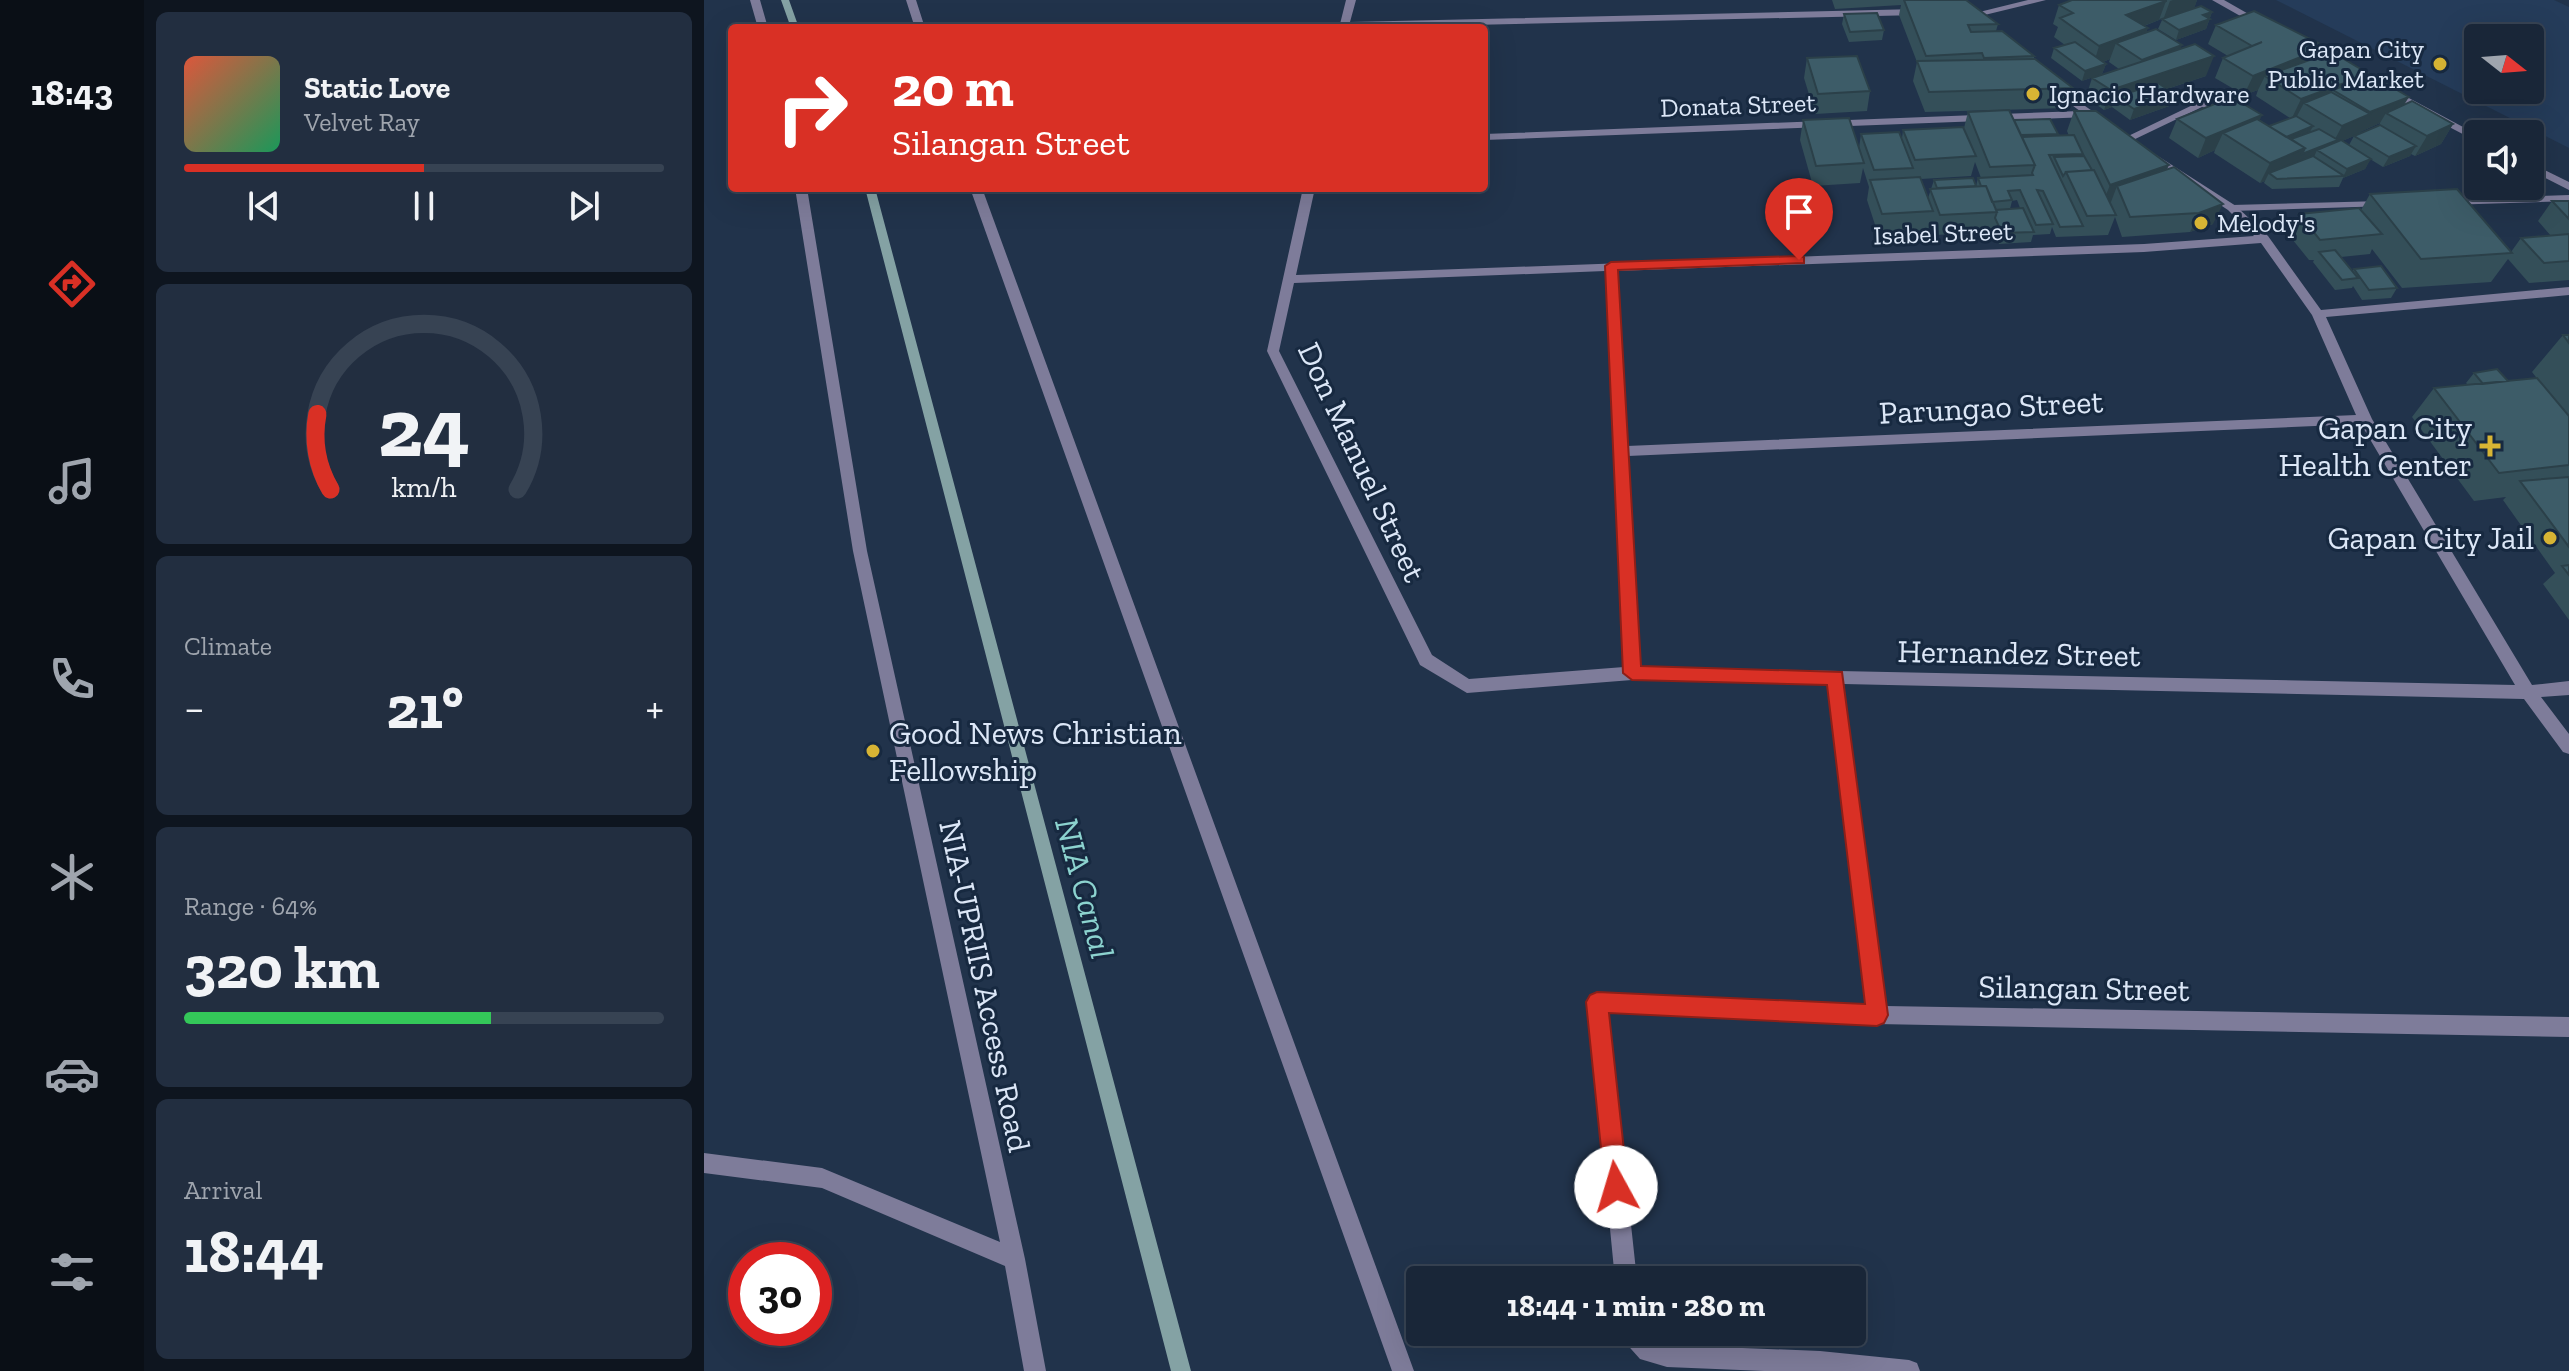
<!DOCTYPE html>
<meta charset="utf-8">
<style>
body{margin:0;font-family:"Zilla Slab",serif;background:#222e40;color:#f1f3f6;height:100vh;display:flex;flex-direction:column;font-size:30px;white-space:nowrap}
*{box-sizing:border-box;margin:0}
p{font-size:26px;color:#9fa5ae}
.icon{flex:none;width:44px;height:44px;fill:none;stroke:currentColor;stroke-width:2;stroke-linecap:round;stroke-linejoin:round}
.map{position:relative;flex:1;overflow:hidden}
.details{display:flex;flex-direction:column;gap:12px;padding:12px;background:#0e151f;width:560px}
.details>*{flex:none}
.banner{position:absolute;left:24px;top:24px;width:760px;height:168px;border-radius:8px;box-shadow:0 8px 32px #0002,0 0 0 2px #374353;background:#d93025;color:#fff;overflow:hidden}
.needle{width:52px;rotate:107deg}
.tools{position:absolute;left:1760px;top:24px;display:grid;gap:16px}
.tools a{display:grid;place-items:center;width:80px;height:80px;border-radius:8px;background:#192638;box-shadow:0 8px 32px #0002,0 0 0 2px #374353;font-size:40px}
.speed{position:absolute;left:24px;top:1242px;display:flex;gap:16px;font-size:40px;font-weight:700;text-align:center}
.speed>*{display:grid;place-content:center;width:104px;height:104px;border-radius:50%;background:#192638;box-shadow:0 8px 32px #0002,0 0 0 2px #374353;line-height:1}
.speed .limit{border:12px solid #d22;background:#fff;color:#111}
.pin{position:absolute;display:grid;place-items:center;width:68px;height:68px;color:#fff;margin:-82px -34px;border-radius:50% 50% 50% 0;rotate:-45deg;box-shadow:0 0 8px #0007}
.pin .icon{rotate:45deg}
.me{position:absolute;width:88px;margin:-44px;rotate:354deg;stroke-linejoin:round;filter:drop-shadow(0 0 6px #0008)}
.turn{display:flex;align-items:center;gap:28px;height:168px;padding:0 32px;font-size:36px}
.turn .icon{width:104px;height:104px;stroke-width:2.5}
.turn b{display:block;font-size:56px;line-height:68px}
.big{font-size:60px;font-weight:800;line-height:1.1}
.details .tile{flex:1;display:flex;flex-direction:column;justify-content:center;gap:12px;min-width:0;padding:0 28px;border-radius:12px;background:#222e40}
.details .dial{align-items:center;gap:0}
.dial svg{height:208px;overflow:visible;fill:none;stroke:#374353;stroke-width:7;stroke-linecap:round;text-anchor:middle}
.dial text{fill:#f1f3f6;stroke:none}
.song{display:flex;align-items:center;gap:24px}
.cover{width:96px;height:96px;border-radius:12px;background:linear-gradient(135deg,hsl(10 70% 55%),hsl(150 70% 35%))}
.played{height:8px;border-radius:4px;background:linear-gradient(90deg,#d93025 50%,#374353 50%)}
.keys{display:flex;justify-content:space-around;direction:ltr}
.heat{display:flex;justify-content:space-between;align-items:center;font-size:44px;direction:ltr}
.charge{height:12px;border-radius:6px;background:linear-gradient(90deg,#34c759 64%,#374353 0)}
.trip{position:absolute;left:702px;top:1266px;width:460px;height:80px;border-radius:8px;background:#192638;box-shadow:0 8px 32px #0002,0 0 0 2px #374353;font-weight:800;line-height:80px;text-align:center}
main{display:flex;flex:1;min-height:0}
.menu{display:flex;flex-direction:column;width:144px;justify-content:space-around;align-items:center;background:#0a0f16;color:#9fa5ae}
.menu .icon{width:56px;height:56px}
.menu .selected{color:#d93025}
.menu b{font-size:36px;color:#f1f3f6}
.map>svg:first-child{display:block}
</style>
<main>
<nav class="menu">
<b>18:43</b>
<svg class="icon selected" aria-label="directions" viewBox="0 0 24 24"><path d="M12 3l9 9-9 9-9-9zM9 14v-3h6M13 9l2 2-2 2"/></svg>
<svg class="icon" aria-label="music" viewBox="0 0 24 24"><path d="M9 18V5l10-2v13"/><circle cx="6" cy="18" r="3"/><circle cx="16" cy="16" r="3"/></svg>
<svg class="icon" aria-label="phone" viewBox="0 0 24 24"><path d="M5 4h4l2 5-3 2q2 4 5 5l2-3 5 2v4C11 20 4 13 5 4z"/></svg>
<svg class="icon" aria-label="climate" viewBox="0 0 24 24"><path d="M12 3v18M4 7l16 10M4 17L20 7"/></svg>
<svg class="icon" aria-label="car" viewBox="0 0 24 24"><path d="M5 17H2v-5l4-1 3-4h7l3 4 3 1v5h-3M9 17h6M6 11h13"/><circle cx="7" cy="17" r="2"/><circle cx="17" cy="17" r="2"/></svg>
<svg class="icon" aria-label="filters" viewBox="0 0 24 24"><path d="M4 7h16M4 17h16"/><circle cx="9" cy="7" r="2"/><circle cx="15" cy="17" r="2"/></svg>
</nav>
<section class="details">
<div class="tile">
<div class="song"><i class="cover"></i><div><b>Static Love</b><p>Velvet Ray</p></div></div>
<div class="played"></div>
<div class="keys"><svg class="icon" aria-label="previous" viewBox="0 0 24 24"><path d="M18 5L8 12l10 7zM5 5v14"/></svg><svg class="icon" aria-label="pause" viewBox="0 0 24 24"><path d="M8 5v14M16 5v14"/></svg><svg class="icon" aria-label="next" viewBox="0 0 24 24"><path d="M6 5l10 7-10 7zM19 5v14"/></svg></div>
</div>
<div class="tile dial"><svg viewBox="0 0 100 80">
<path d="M14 69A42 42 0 1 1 86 69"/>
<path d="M14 69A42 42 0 0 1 9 40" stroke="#d93025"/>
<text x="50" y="56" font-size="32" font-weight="700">24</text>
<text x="50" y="72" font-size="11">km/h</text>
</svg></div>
<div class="tile"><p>Climate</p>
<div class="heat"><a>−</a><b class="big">21°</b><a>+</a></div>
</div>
<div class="tile"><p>Range · 64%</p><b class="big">320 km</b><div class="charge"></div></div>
<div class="tile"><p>Arrival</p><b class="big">18:44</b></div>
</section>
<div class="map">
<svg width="1865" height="1371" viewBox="0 0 1865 1371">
<rect width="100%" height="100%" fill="#21334b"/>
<!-- built -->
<path fill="#253c5a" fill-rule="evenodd" d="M1572,0H1850L1865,7V148ZM1774,38H1826V90H1774Z"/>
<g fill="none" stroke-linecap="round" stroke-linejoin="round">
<!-- stream -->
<path fill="#84a2a4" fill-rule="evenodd" d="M77,0H85L95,28H87Z
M161,188H171L487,1371H467Z"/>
<!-- lane -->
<path fill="#7e7c9a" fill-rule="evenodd" d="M1324,0H1342L1260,20L1255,17Z
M1508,0H1520L1562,24L1554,26Z
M1680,89H1688L1774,135V142L1680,93Z
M1497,101L1531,111L1526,114L1498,107L1427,141L1418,139Z
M1826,163L1865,182V190L1826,170Z
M1865,195V201L1743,205L1737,202L1743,199Z
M1679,201L1685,204L1683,206L1528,211L1522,208L1528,205Z"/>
<!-- street -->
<path fill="#7e7c9a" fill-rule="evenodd" d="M46,0H56L64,28H54Z
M202,0H212L221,28H211Z
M642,0H652L646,22L1215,9L1220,12L1215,15L635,28Z
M1351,85L1404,122V126H1396L1384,117L780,140V134L1376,111L1347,90L1346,88Z
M1446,151L1532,206L1564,236L1617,310L1865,287V295L1622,317L1668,419L1828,685L1865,681V695L1837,697L1865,734V754L1859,752L1820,699L1140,684L1181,1006L1865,1017V1037L1173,1024L904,1012L933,1280H911L884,1002L886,995L893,993L1162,1005L1124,684L928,680L763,693L716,665L563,351L599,188H611L592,275L1440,244L1550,236L1524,210L1442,156L1441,154ZM1557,243L1608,315L1652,415L923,446L913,271L1440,252ZM901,271L920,667L765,679L728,655L575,351L590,283ZM1657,424L1811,685L936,667L924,456Z
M91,188H103L163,551L321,1259L342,1371H320L301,1266L118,1188L0,1173V1153L118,1168L296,1242L149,551Z
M266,188H278L710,1371H688Z
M916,1332H942L950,1342L963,1345L1116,1351L1205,1360L1213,1363L1216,1371H1060L963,1367L936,1359L919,1340Z"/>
</g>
<!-- wall -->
<path fill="#344f59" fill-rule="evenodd" d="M1128,0H1262L1294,24L1292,31L1330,56V59L1369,88L1363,108L1221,112L1209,81L1213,62L1195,15L1197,5L1131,9Z
M1368,0H1493L1490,8L1508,12L1502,29L1472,40L1454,29L1458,20L1456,19L1455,20L1440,26L1443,32L1477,49L1502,76L1463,89L1472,95L1468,105L1426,120L1408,107L1400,110L1382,97L1388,78L1415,69L1405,62L1406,59L1399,62L1402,64L1398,74L1378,81L1347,58L1350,48L1361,45L1350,37L1354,27L1349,24L1355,5Z
M1140,14L1180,30L1178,40L1145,42L1138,24Z
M1512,25L1618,56L1664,76L1700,105L1749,124L1737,144L1711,156L1707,154L1706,156L1679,167L1666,159L1661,169L1639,178L1635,187L1568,189L1560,183L1561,181L1556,183L1510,153L1511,150L1494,158L1465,138L1473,119L1556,120L1565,126L1586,118L1552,96L1554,90L1540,95L1511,78L1519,58L1524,56L1504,44ZM1676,123L1675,126L1655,134L1656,132ZM1650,136L1645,145L1638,141Z
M1103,58L1166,91L1163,111L1111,114L1100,78Z
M1370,111L1463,169L1509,224L1486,232L1418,237L1411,217L1404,235L1352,237L1348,227L1346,234L1329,235L1327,242L1295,244L1288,228L1287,232L1231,235L1226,222L1224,231L1174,234L1163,200L1165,187L1159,168L1156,183L1109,186L1096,140L1099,120L1155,148L1157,134L1198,138L1199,130L1260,128L1264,112L1310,120L1354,134L1353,136H1365L1363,131ZM1271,162L1277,178H1274L1272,186L1230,180L1224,198L1217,179L1267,176ZM1313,200L1316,208L1306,209L1308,201Z
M1666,194L1807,252L1817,238L1847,236L1834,221L1848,201H1865V280L1825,283L1804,259L1787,282L1698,288L1668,249L1666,254L1637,257L1648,271L1650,269L1693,288L1687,298L1658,300L1649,286L1648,288L1631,290L1609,262L1610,260H1605L1584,234L1595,214L1657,210Z
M1859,335H1865V620L1839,584L1851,573L1799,500L1802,497L1770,501L1708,417L1730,388L1764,385L1762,383L1770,373L1804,381H1835L1828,372Z"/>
<!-- shaded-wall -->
<path fill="#2b4049" d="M1469,0H1493L1490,9L1459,20L1466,1Z
M1462,1L1455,20L1415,35L1422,15Z
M1508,12L1502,29L1472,40L1475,30L1499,15Z
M1444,28L1437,48L1412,43L1406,59L1389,66L1395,46Z
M1478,45L1470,65L1431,79L1438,60Z
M1622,47L1612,67L1561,76L1554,90L1540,95L1549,76Z
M1510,56L1502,76L1420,103L1412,97L1408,107L1400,110L1407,90Z
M1402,64L1398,74L1378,81L1381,71Z
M1665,74L1654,94L1629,90L1621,106L1600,103L1593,116L1588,118L1597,99Z
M1472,95L1468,105L1426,120L1430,109Z
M1705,97L1693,116L1682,113L1676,123L1656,132L1655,134L1631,144L1613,150L1610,157L1565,173L1561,181L1556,183L1566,163L1601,148L1630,141L1638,126L1665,114L1666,112Z
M1558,115L1549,135L1519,133L1511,150L1494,158L1502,138Z
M1749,124L1737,144L1711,156L1723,136Z
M1609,126L1604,136L1580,142L1575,140Z
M1712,146L1706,156L1679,167L1685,157Z
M1667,159L1661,169L1639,178L1640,176L1639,177L1643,169Z
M1465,165L1456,185L1413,186L1407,202L1398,205L1406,185Z
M1519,204L1509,224L1486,232L1495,213Z"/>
<!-- building -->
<path fill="#3d5c68" stroke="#2b4049" stroke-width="2" d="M1200,0H1262L1294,24L1264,25L1267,32L1298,31L1330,56L1280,58L1278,53L1222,56Z
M1368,0H1462V1L1422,15L1444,28L1395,46L1356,18L1369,13L1355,5Z
M1497,6L1508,12L1499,15L1506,19L1475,30L1458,19Z
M1550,11L1622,47L1549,76L1519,58L1558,42L1548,46L1512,25Z
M1173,13L1180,30L1146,32L1140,14Z
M1452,29L1478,45L1438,60L1412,43Z
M1371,42L1402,64L1381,71L1350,48Z
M1491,44L1510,56L1407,90L1388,78Z
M1628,52L1665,74L1597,99L1561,76Z
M1153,56L1166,91L1114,94L1103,58Z
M1331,59L1369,88L1225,92L1213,61Z
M1667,75L1705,97L1666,112L1629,90Z
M1454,83L1472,95L1430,109L1412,97Z
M1627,92L1666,114L1638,126L1600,103Z
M1528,97L1558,115L1502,138L1473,119Z
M1708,101L1749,124L1723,136L1682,113Z
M1305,110L1331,165L1286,167L1264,112Z
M1370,111H1392L1465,165L1406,185Z
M1592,116L1609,126L1582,137L1565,126Z
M1145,118L1160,163L1112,166L1099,120Z
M1346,119L1354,134L1317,135L1310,120Z
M1553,119L1601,148L1566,163L1519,133Z
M1676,125L1712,146L1685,157L1650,136Z
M1259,127L1272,156L1211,160L1199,130Z
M1615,129L1634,140L1598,154L1601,148L1587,139Z
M1195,132L1209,168L1170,170L1157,134Z
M1370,135L1379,154L1345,155L1379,226L1356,227L1339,191L1333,190L1349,224L1332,225L1316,190L1304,191L1308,200L1288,202L1282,186H1277L1274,178L1329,175L1328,173L1331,165L1318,137Z
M1637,140L1667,159L1643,169L1613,150Z
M1380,156L1388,170L1362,172L1359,176L1350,157Z
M1609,156L1640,176L1573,179L1565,173Z
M1470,167L1519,204L1495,213L1426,217L1413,186Z
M1390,170L1412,215L1383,216L1362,172Z
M1216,177L1229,211L1178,214L1166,180Z
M1269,178L1272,186L1233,188L1230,180Z
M1282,186L1293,212L1236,215L1226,189Z
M1753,189L1808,253L1717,259L1666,194Z
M1848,201H1865V219Z
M1319,208L1330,232L1298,233L1291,218L1293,212L1292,210Z
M1655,208L1678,234L1616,240L1595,214Z
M1865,234V261L1840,263L1817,238Z
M1631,250L1654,278L1638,280L1615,252Z
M1677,266L1693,288L1665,290L1650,269Z
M1859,335H1865V343Z
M1793,369L1804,381L1779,384L1770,373Z
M1833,378L1865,416V465L1795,473L1730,388Z
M1865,477V547L1816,481Z
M1865,565V575L1858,566Z"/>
<!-- route -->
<path fill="#d93025" stroke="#8d1f18" stroke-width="2" d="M1095,256L1100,257V263L914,270L937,666L1138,672L1184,1015L1180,1023L1173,1026L905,1013L924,1187L921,1196L912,1199L904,1196L901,1187L882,1002L886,995L893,992L1161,1004L1123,685L928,680L919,673L901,266L907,262Z"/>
<!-- markers -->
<g fill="#d7b434" stroke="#172940" stroke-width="3">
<circle cx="1736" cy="64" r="8"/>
<circle cx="1329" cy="94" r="8"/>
<circle cx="1497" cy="223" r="8"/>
<path d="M1782 434h8v8h8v8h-8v8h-8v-8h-8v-8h8z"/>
<circle cx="1846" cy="538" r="8"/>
<circle cx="169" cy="751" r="8"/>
</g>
<g text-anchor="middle" stroke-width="6" stroke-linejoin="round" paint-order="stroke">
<!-- far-poi labels -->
<g font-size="26" fill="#dce7f7" stroke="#172940" text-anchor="start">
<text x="1720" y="58" text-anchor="end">Gapan City<tspan x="1720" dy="30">Public Market</tspan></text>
<text x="1345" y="103">Ignacio Hardware</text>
<text x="1513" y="232">Melody's</text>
</g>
<!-- far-street labels -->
<g font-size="26" fill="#dce7f7" stroke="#172940">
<text transform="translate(1034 105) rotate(-2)" y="9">Donata Street</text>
<text transform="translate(1239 233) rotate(-2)" y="9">Isabel Street</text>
</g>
<!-- street labels -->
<g font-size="32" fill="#dce7f7" stroke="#172940">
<text transform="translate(1287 407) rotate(-3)" y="11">Parungao Street</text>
<text transform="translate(658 462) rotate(65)" y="11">Don Manuel Street</text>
<text transform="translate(1315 653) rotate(1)" y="11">Hernandez Street</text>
<text transform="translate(281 986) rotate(78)" y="11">NIA-UPRIIS Access Road</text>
<text transform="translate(1380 988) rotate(1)" y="11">Silangan Street</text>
</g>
<!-- poi labels -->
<g font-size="32" fill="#dce7f7" stroke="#172940" text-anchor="end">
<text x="1768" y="439">Gapan City<tspan x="1768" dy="37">Health Center</tspan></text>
<text x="1830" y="549">Gapan City Jail</text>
<text x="185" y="744" text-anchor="start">Good News Christian<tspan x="185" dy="37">Fellowship</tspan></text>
</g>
<!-- water labels -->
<g font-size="34" font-style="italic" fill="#8cd3cf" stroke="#172940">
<text transform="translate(381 888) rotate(75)" y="12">NIA Canal</text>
</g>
</g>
</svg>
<div class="tools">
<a><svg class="needle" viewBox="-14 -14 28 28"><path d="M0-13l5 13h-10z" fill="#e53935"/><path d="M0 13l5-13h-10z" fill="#9fa5ae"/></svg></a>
<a><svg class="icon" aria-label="sound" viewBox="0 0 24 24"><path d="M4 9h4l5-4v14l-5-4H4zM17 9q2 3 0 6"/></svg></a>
</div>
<div class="speed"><div class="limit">30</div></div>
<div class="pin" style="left:1095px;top:260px;background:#d93025"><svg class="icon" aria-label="arrive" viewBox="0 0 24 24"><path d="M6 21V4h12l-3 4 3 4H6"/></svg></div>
<svg class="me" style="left:912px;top:1187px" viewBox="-20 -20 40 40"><circle r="19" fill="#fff"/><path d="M0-13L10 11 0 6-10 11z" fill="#d93025"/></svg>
<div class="trip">18:44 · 1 min · 280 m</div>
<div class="banner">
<div class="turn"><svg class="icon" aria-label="right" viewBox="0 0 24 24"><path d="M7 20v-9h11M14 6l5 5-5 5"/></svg><div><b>20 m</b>Silangan Street</div></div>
</div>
</div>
</main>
